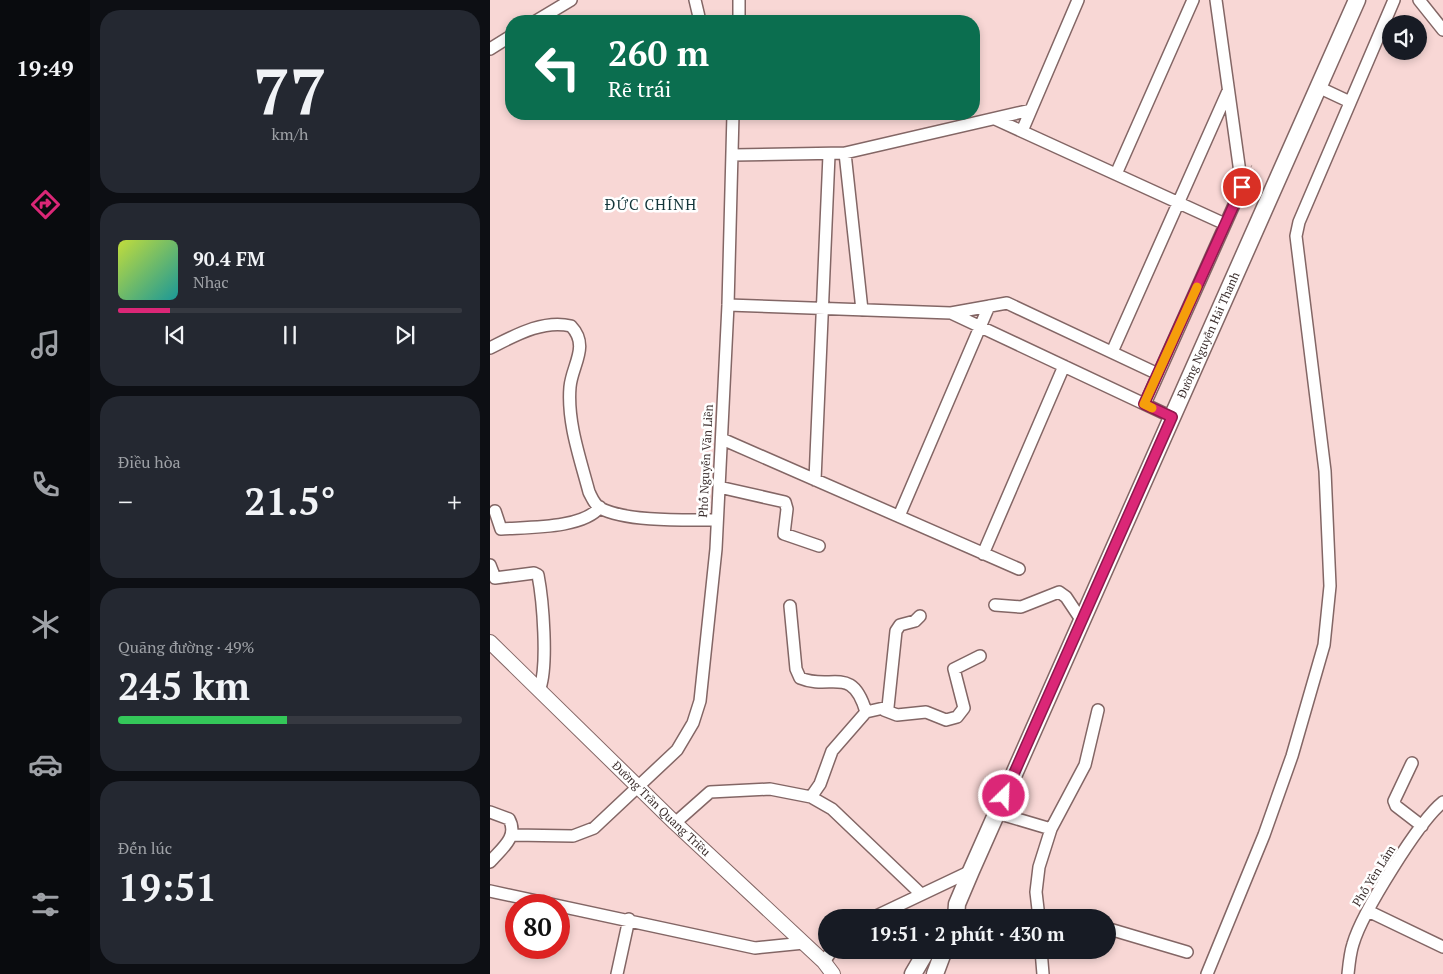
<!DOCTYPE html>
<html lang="vi">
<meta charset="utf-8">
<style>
body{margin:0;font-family:"PT Serif",serif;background:#242831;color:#f1f3f6;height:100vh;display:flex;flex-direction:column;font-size:19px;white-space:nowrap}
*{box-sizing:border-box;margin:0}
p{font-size:16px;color:#9ea1a6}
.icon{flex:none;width:28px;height:28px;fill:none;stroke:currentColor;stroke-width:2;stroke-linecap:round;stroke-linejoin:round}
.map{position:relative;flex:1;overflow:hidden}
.sheet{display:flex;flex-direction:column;gap:10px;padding:10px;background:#0d0f14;width:400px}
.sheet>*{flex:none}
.top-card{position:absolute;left:15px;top:15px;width:475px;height:105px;border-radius:20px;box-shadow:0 2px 8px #0003;background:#0b6e4f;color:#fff;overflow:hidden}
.buttons{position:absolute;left:892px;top:15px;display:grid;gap:10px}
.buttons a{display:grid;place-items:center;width:45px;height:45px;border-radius:50%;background:#171b24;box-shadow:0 2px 8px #0003;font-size:25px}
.speed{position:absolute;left:15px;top:894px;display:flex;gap:10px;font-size:25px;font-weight:700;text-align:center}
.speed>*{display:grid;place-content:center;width:65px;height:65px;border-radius:50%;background:#171b24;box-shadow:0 2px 8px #0003;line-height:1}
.speed .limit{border:8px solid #d22;background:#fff;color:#111}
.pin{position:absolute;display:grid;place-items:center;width:42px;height:42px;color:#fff;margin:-21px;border:2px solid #fff;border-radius:50%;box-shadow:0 1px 5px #0007}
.me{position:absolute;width:55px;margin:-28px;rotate:24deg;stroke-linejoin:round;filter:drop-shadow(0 0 4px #0008)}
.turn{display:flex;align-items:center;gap:18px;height:105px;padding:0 20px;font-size:22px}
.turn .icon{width:65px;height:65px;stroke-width:2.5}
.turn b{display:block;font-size:35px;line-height:42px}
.big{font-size:38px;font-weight:600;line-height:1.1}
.sheet .tile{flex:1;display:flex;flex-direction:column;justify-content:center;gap:8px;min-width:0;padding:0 18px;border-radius:20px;background:#242831}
.sheet .dial{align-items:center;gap:0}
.dial b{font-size:65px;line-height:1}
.song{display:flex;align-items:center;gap:15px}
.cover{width:60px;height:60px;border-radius:8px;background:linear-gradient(135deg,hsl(70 70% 55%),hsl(180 70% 35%))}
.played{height:5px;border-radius:2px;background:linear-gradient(90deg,#db2777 15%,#363941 15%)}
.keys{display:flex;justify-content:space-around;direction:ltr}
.heat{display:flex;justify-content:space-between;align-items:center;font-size:28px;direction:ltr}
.charge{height:8px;border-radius:4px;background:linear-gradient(90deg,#34c759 49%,#363941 0)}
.trip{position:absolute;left:328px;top:909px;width:298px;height:50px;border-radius:25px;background:#171b24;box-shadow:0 2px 8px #0003;font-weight:600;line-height:50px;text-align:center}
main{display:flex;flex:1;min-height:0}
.tabs{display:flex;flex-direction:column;width:90px;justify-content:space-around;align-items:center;background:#090b0e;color:#9ea1a6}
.tabs .icon{width:35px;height:35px}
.tabs .current{color:#db2777}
.tabs b{font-size:22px;color:#f1f3f6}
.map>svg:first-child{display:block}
</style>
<main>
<nav class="tabs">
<b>19:49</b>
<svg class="icon current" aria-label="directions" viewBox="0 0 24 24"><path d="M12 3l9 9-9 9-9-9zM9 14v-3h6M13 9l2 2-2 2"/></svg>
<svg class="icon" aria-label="music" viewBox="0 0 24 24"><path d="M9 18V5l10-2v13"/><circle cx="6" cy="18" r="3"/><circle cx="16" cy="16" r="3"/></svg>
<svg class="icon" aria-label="phone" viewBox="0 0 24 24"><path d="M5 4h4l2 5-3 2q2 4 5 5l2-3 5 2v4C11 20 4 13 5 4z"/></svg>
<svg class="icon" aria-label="climate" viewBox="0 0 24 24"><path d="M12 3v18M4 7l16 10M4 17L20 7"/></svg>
<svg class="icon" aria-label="car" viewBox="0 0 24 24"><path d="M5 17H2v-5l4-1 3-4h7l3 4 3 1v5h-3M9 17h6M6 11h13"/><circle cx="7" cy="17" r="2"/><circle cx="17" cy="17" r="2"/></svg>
<svg class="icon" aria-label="filters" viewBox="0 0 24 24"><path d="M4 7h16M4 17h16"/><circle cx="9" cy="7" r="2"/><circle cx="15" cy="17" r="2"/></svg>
</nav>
<section class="sheet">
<div class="tile dial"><b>77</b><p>km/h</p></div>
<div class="tile">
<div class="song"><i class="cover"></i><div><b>90.4 FM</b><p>Nhạc</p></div></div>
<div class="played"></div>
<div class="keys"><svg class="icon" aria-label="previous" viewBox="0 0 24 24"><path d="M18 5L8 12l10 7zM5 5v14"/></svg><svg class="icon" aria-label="pause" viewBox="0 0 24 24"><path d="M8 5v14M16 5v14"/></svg><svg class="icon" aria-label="next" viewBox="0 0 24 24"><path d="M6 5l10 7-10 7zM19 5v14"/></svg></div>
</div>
<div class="tile"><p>Điều hòa</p>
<div class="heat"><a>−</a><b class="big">21.5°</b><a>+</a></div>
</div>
<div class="tile"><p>Quãng đường · 49%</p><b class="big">245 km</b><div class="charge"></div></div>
<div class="tile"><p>Đến lúc</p><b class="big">19:51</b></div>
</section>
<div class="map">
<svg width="953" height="974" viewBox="0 0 953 974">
<rect width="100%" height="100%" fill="#f8d7d5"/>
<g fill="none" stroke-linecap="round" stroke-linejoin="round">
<!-- minor casing -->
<g stroke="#836665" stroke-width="14">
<path id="minor" d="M205,0L210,21
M929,0L953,30
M46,21L81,0
M249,21V0
M0,49L21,36
M828,87L860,102
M505,119L735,224
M532,131L588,0
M355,153L372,310
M243,155L355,153L541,110
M626,174L703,0
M238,305L461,313L517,303L668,374
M461,313L682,417
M0,348C24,336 53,319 81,326C100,346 82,365 80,387C77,422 90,458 99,492C102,498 104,504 110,508C136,522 196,520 226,520
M622,352L738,91
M655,404L752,187L726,0
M232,439L529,569
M325,480L339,155
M229,487L295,502L297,509L294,534L329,546
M5,511L11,529C37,527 93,529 110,507
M409,516L499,306
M493,554L574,366
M0,565L5,578L44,573L48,575C53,601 58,664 50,688
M505,605L531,607L569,592L576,597L592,621
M300,606L306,669L310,678C341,691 362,664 376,712
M394,710L407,715L436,712L456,720L467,717L474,708L464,669L490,656
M922,763L904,801L906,806L932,826
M321,797L330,784L342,751L376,712L398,707L406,631L410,625L425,621L430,616
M0,812L19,819C29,837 11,849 0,862
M507,813L561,829
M185,823L220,792L280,789L321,797L342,809L431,894
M23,835L83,836L104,828L187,750L203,723L210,701L226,549L238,305L243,114
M0,891L265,948L314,943
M878,911L953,947
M382,918L481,871
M549,918L546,892L549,867L561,829L595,765L608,710
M616,928L697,952
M551,950L553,974
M334,962L342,950
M127,974L139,919
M717,974L774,835L802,756L834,645L840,586L835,471L806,236L809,222L904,0
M858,974C859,964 860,953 863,944C872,913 929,821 953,802"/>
</g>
<!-- major casing -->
<g stroke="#836665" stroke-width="16">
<g id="major">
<path id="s1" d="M0,642L185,823L334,962L343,974"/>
</g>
</g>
<!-- highway casing -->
<g stroke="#836665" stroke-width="19">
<g id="highway">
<path id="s2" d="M466,918L467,904L481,871L867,0"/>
<path d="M423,974L437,950"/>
<path d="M445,974L454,950"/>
</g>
</g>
<!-- path -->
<path stroke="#b79d9b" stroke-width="2" stroke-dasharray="1 4" stroke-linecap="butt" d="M761,166L763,167L768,189"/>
<!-- minor -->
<use href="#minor" stroke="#fff" stroke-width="11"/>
<!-- major -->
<use href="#major" stroke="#fff" stroke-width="14"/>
<!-- highway -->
<use href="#highway" stroke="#fff" stroke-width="16"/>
</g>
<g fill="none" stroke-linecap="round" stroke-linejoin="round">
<!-- route casing -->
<g stroke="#8e194d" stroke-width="12">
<path id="route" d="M514,796L682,417L654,404L752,187"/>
</g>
<!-- route -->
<use href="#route" stroke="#db2777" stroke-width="9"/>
<!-- slow -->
<path stroke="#f59e0b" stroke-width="9" d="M662,408L654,404L707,287"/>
</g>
<g text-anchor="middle" stroke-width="5" stroke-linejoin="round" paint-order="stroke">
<!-- street labels -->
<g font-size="12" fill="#3d302f" stroke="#fff">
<text dy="4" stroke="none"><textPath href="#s2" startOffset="636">Đường Nguyễn Hải Thanh</textPath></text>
<text transform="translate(216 461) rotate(-87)" y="4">Phố Nguyễn Văn Liền</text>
<text dy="4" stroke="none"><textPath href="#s1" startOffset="239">Đường Trần Quang Triều</textPath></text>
<text transform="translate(884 876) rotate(-58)" y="4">Phố Yên Lâm</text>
</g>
<!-- quarter labels -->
<g font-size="15" letter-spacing="1" fill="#123439" stroke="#fff">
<text x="161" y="210">ĐỨC CHÍNH</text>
</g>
</g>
</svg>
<div class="buttons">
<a><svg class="icon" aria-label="sound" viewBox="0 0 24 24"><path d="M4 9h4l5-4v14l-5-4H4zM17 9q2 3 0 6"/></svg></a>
</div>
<div class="speed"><div class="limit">80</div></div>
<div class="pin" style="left:752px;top:187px;background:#d93025"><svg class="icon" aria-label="arrive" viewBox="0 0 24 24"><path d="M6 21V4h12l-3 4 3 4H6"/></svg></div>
<svg class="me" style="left:514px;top:796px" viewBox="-20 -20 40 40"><circle r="17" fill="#db2777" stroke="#fff" stroke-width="3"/><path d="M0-11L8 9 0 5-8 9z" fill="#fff"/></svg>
<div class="trip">19:51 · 2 phút · 430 m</div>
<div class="top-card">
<div class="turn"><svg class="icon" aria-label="left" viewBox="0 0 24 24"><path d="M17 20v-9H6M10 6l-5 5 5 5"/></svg><div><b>260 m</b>Rẽ trái</div></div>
</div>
</div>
</main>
